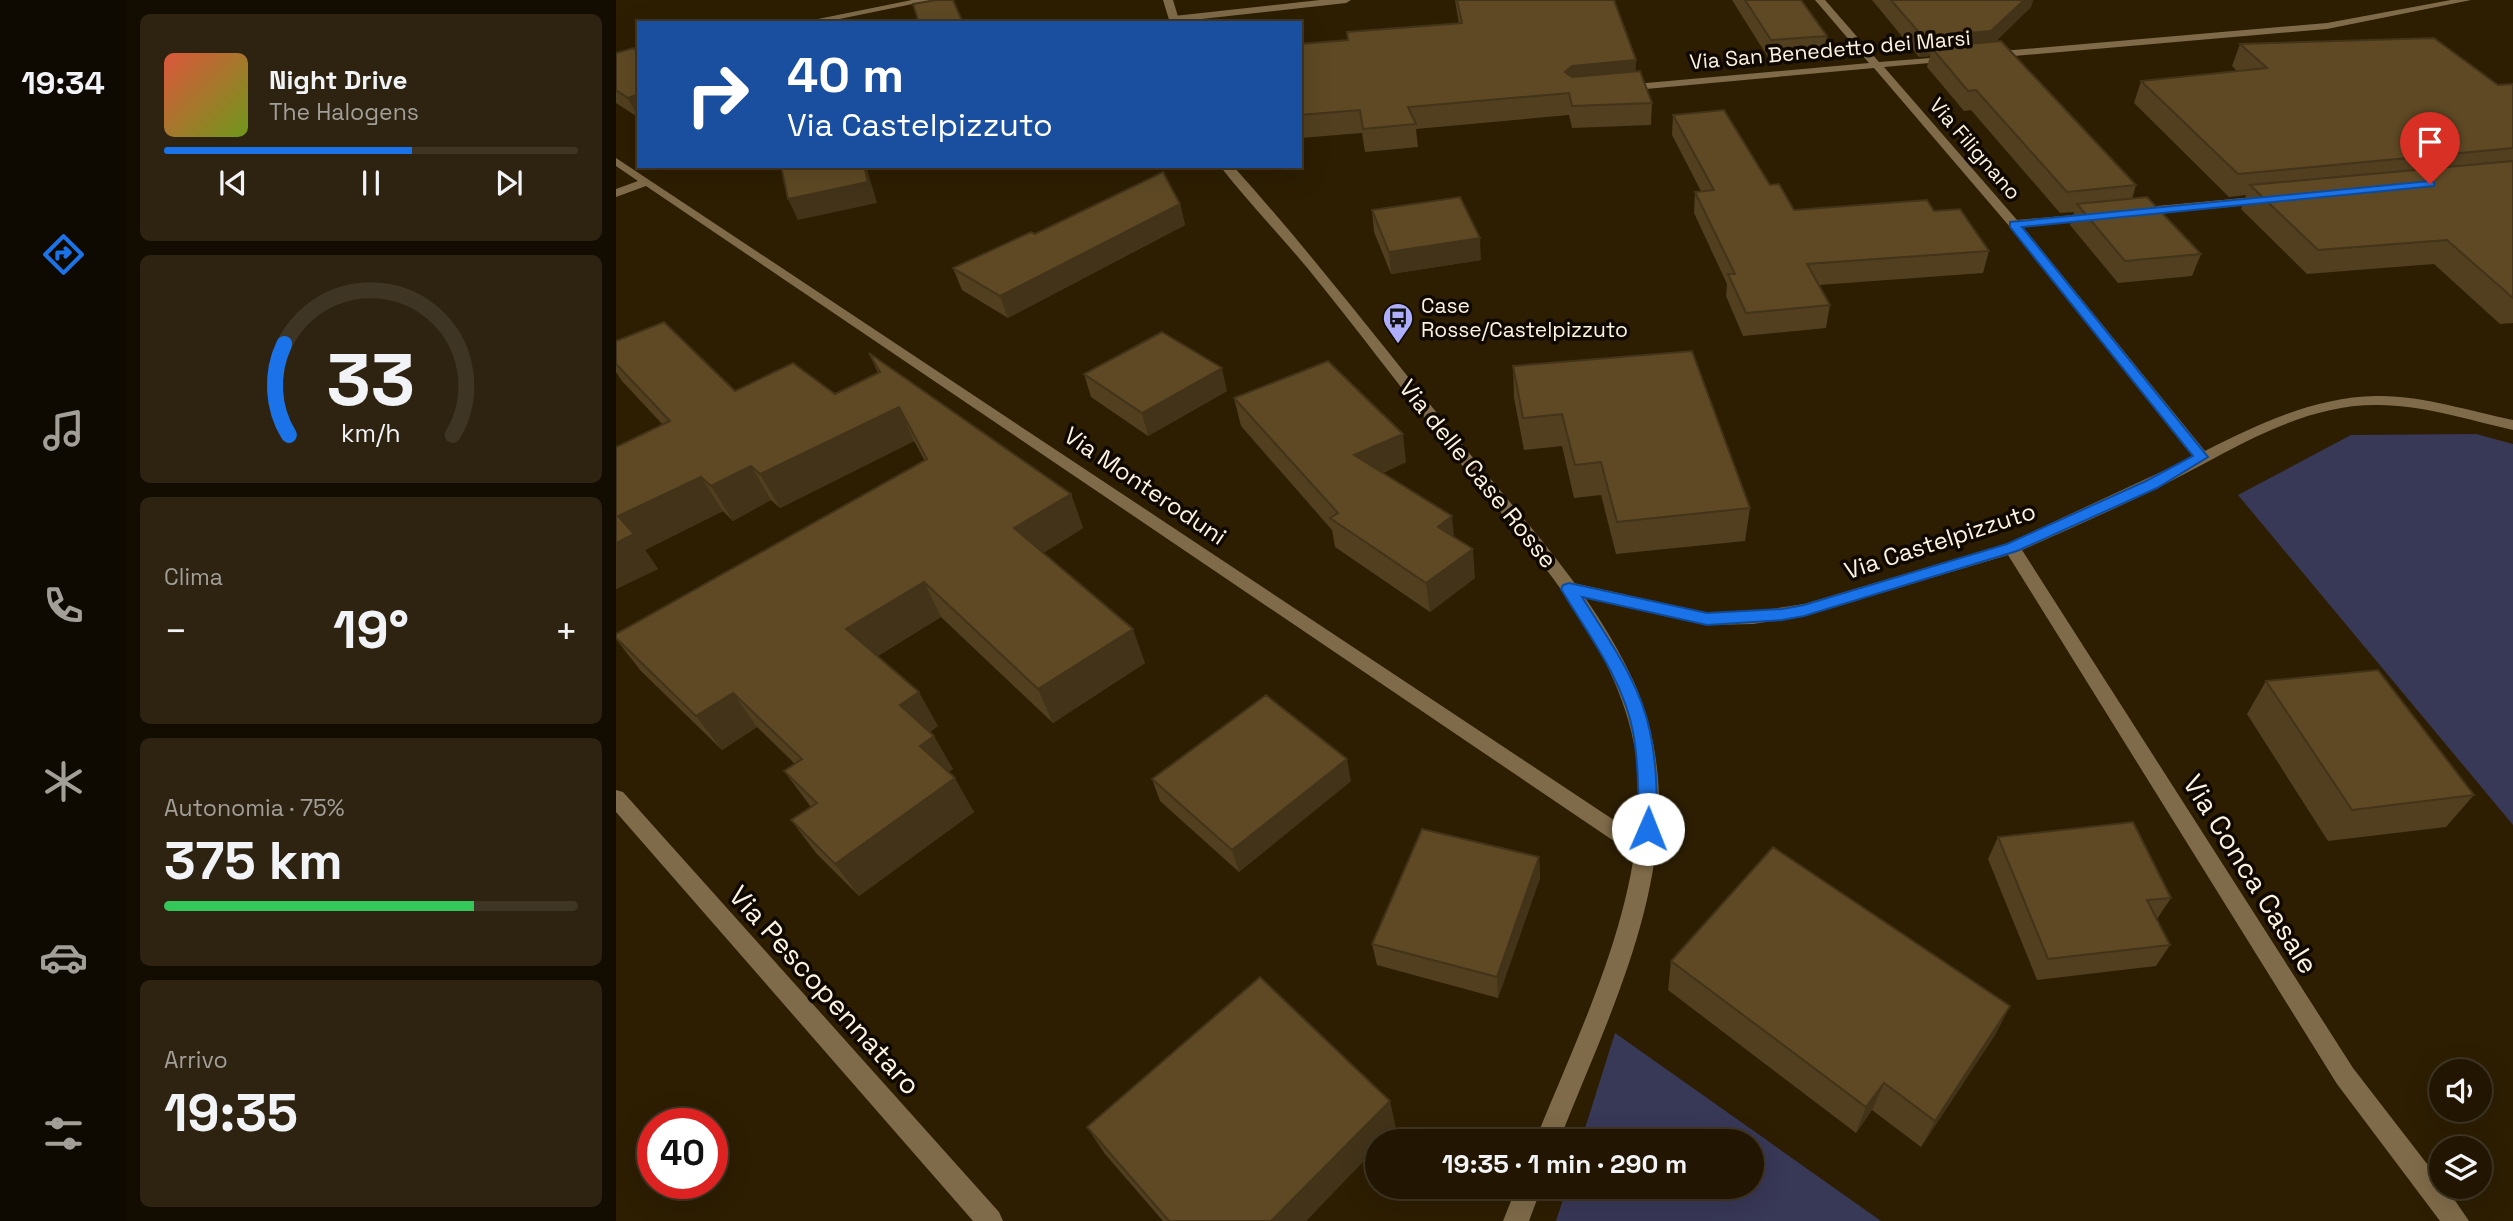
<!DOCTYPE html>
<html lang="it">
<meta charset="utf-8">
<style>
body{margin:0;font-family:"Space Grotesk",sans-serif;background:#2e2311;color:#f1f3f6;height:100vh;display:flex;flex-direction:column;font-size:26px;white-space:nowrap}
*{box-sizing:border-box;margin:0}
p{font-size:23px;color:#a29f99}
.icon{flex:none;width:38px;height:38px;fill:none;stroke:currentColor;stroke-width:2;stroke-linecap:round;stroke-linejoin:round}
.map{position:relative;flex:1;overflow:hidden}
.sheet{display:flex;flex-direction:column;gap:14px;padding:14px;background:#130c01;width:490px}
.sheet>*{flex:none}
.hud{position:absolute;left:21px;top:21px;width:665px;height:147px;border-radius:0px;box-shadow:0 7px 28px #0002,0 0 0 2px #3f3524;background:#1a4fa0;color:#fff;overflow:hidden}
.controls{position:absolute;left:1813px;top:1059px;display:grid;gap:14px}
.controls a{display:grid;place-items:center;width:63px;height:63px;border-radius:50%;background:#221602;box-shadow:0 7px 28px #0002,0 0 0 2px #3f3524;font-size:35px}
.speed{position:absolute;left:21px;top:1108px;display:flex;gap:14px;font-size:35px;font-weight:700;text-align:center}
.speed>*{display:grid;place-content:center;width:91px;height:91px;border-radius:50%;background:#221602;box-shadow:0 7px 28px #0002,0 0 0 2px #3f3524;line-height:1}
.speed .limit{border:10px solid #d22;background:#fff;color:#111}
.pin{position:absolute;display:grid;place-items:center;width:60px;height:60px;color:#fff;margin:-72px -30px;border-radius:50% 50% 50% 0;rotate:-45deg;box-shadow:0 0 7px #0007}
.pin .icon{rotate:45deg}
.me{position:absolute;width:77px;margin:-38px;rotate:1deg;stroke-linejoin:round;filter:drop-shadow(0 0 5px #0008)}
.turn{display:flex;align-items:center;gap:24px;height:147px;padding:0 35px;font-size:32px}
.turn .icon{width:91px;height:91px;stroke-width:2.5}
.turn b{display:block;font-size:49px;line-height:60px}
.big{font-size:52px;font-weight:600;line-height:1.1}
.sheet .widget{flex:1;display:flex;flex-direction:column;justify-content:center;gap:10px;min-width:0;padding:0 24px;border-radius:10px;background:#2e2311}
.sheet .dial{align-items:center;gap:0}
.dial svg{height:182px;overflow:visible;fill:none;stroke:#3f3524;stroke-width:7;stroke-linecap:round;text-anchor:middle}
.dial text{fill:#f1f3f6;stroke:none}
.song{display:flex;align-items:center;gap:21px}
.cover{width:84px;height:84px;border-radius:10px;background:linear-gradient(135deg,hsl(10 70% 55%),hsl(80 70% 35%))}
.played{height:7px;border-radius:4px;background:linear-gradient(90deg,#1a73e8 60%,#3f3524 60%)}
.keys{display:flex;justify-content:space-around;direction:ltr}
.heat{display:flex;justify-content:space-between;align-items:center;font-size:38px;direction:ltr}
.charge{height:10px;border-radius:5px;background:linear-gradient(90deg,#34c759 75%,#3f3524 0)}
.trip{position:absolute;left:749px;top:1129px;width:399px;height:70px;border-radius:35px;background:#221602;box-shadow:0 7px 28px #0002,0 0 0 2px #3f3524;font-weight:600;line-height:70px;text-align:center}
main{display:flex;flex:1;min-height:0}
.menu{display:flex;flex-direction:column;width:126px;justify-content:space-around;align-items:center;background:#0e0901;color:#a29f99}
.menu .icon{width:49px;height:49px}
.menu .on{color:#1a73e8}
.menu b{font-size:32px;color:#f1f3f6}
.map>svg:first-child{display:block}
</style>
<main>
<nav class="menu">
<b>19:34</b>
<svg class="icon on" aria-label="directions" viewBox="0 0 24 24"><path d="M12 3l9 9-9 9-9-9zM9 14v-3h6M13 9l2 2-2 2"/></svg>
<svg class="icon" aria-label="music" viewBox="0 0 24 24"><path d="M9 18V5l10-2v13"/><circle cx="6" cy="18" r="3"/><circle cx="16" cy="16" r="3"/></svg>
<svg class="icon" aria-label="phone" viewBox="0 0 24 24"><path d="M5 4h4l2 5-3 2q2 4 5 5l2-3 5 2v4C11 20 4 13 5 4z"/></svg>
<svg class="icon" aria-label="climate" viewBox="0 0 24 24"><path d="M12 3v18M4 7l16 10M4 17L20 7"/></svg>
<svg class="icon" aria-label="car" viewBox="0 0 24 24"><path d="M5 17H2v-5l4-1 3-4h7l3 4 3 1v5h-3M9 17h6M6 11h13"/><circle cx="7" cy="17" r="2"/><circle cx="17" cy="17" r="2"/></svg>
<svg class="icon" aria-label="filters" viewBox="0 0 24 24"><path d="M4 7h16M4 17h16"/><circle cx="9" cy="7" r="2"/><circle cx="15" cy="17" r="2"/></svg>
</nav>
<section class="sheet">
<div class="widget">
<div class="song"><i class="cover"></i><div><b>Night Drive</b><p>The Halogens</p></div></div>
<div class="played"></div>
<div class="keys"><svg class="icon" aria-label="previous" viewBox="0 0 24 24"><path d="M18 5L8 12l10 7zM5 5v14"/></svg><svg class="icon" aria-label="pause" viewBox="0 0 24 24"><path d="M8 5v14M16 5v14"/></svg><svg class="icon" aria-label="next" viewBox="0 0 24 24"><path d="M6 5l10 7-10 7zM19 5v14"/></svg></div>
</div>
<div class="widget dial"><svg viewBox="0 0 100 80">
<path d="M14 69A42 42 0 1 1 86 69"/>
<path d="M14 69A42 42 0 0 1 12 29" stroke="#1a73e8"/>
<text x="50" y="56" font-size="32" font-weight="700">33</text>
<text x="50" y="72" font-size="11">km/h</text>
</svg></div>
<div class="widget"><p>Clima</p>
<div class="heat"><a>−</a><b class="big">19°</b><a>+</a></div>
</div>
<div class="widget"><p>Autonomia · 75%</p><b class="big">375 km</b><div class="charge"></div></div>
<div class="widget"><p>Arrivo</p><b class="big">19:35</b></div>
</section>
<div class="map">
<svg width="1897" height="1221" viewBox="0 0 1897 1221">
<rect width="100%" height="100%" fill="#2d1e02"/>
<!-- green -->
<path fill="#383857" d="M1860,434L1897,444V825L1622,495L1735,435Z
M999,1033L1265,1221H940L951,1187L1136,1186V1141H965Z"/>
<g fill="none" stroke-linecap="round" stroke-linejoin="round">
<!-- minor -->
<path fill="#7f6b49" fill-rule="evenodd" d="M296,0H316L204,23H182Z
M704,0H735L730,3L558,22L553,19L558,16Z
M1199,0H1209L1263,62L1340,56L1341,58L1336,61L1268,67L1401,220L1482,213V219L1478,220L1407,227L1589,451C1643,424 1698,397 1760,396C1805,395 1853,411 1897,420V430C1853,420 1807,405 1762,405C1681,404 1611,454 1541,488C1497,510 1451,530 1406,550L1737,1068L1825,1182V1186H1829L1853,1221H1824L1721,1084L1392,555L1188,616L1137,624L1092,625L953,594L944,588L953,582L1092,613L1137,612L1188,604L1390,544L1577,457L1394,227L1258,68L1008,91L1003,88L1008,85L1253,63Z
M1835,0H1855L1711,29L1374,58L1369,55L1374,52L1711,23Z
M0,158L1037,846L1040,852L1037,858L1030,861L1023,858L30,186L0,197V189L22,181L0,166Z
M1649,196L1655,200L1653,203L1520,216L1514,212L1520,208Z
M0,790L7,792L383,1212L387,1221H357L0,812Z"/>
<!-- tertiary -->
<path fill="#7f6b49" fill-rule="evenodd" d="M547,0H557L564,23H554Z
M604,166H617C697,255 770,350 845,443C906,519 977,592 1018,682C1035,720 1043,763 1043,804C1042,922 985,1034 943,1141H919C962,1034 1018,924 1023,806C1029,663 915,553 833,449C786,389 741,329 693,270C664,235 632,202 604,166Z
M901,1186H926L913,1221H887Z"/>
</g>
<!-- wall -->
<path fill="#513f1f" d="M839,0H998L1020,60L1019,71L1036,103L1035,125L956,128L953,115L800,129L802,147L749,152L746,133L684,138V44L732,40L843,24Z
M1116,0H1185L1211,36L1208,56L1153,59Z
M1256,0H1417L1415,7L1379,42L1520,185L1516,199L1585,254L1576,276L1502,283L1454,225L1458,212L1444,213L1355,110L1348,111L1311,67L1314,56L1303,57Z
M1624,44L1882,85L1897,84V323L1884,324L1818,264L1691,274L1625,209L1630,195L1613,197L1518,103L1525,81L1621,71L1616,66Z
M0,53L23,118L0,103Z
M1057,115L1154,185L1178,210L1318,211L1373,251L1367,273L1203,285L1214,305L1210,328L1127,336L1110,296L1111,284L1078,213L1079,192L1085,191L1056,135Z
M564,204L569,225L392,318L346,290L337,268L419,234Z
M756,210L865,260L775,274L758,232Z
M0,341L119,391L219,394L262,373L253,353L455,494L467,528L427,553L529,663L437,723L325,617L262,656L322,726L314,732L337,769L333,772L358,812L243,896L200,853L175,820L195,807L168,771L179,764L141,727L106,750L24,670L0,639V634L309,461L298,441L164,508L155,500L117,521L107,511L29,550L42,569L0,589V447L47,425L6,381L0,372Z
M897,366L1134,508L1129,541L1000,554L985,495L958,498L946,446L908,450L898,398Z
M468,374L611,391L532,436L475,397Z
M618,398L790,462L767,473L838,537L859,578L814,612L719,547L716,530L625,426Z
M1650,681L1858,795L1830,827L1712,841L1631,714Z
M536,779L735,781L623,872L544,801Z
M1382,837L1555,898L1541,919L1554,945L1540,966L1421,980L1372,859Z
M923,857L924,878L882,998L761,965L756,944Z
M1055,961L1394,1006L1379,1035L1305,1147L1256,1110L1240,1133L1052,990Z
M471,1127L780,1128L767,1141H761V1147L690,1221H547L489,1154Z"/>
<!-- shaded-wall -->
<path fill="#423319" d="M1408,0H1417L1415,7L1370,51L1315,47L1314,56L1303,57L1307,37Z
M1020,60L1019,82L956,87L949,72L956,66Z
M23,94V118L12,98Z
M248,166H250L261,203L182,220L172,199Z
M564,204L569,225L392,318L384,296Z
M864,238L865,260L775,274L773,252Z
M606,368L611,391L532,436L526,413Z
M283,407L298,441L164,508L144,474Z
M787,434L790,462L743,483L738,455Z
M135,466L155,500L117,521L95,486Z
M85,477L107,511L29,550L42,569L0,589V543L2,516Z
M455,494L467,528L412,563L398,528Z
M836,516L839,545L822,527Z
M857,549L859,578L814,612L810,583Z
M308,582L325,617L250,663L230,629Z
M517,629L529,663L437,723L422,689Z
M303,692L322,726L303,739L284,705Z
M117,693L141,727L106,750L80,716Z
M318,736L337,769L323,779L304,746Z
M731,759L735,781L623,872L616,850Z
M339,778L358,812L243,896L219,864Z
M923,857L924,878L882,998L881,977Z
M1394,1006L1379,1035L1305,1147L1319,1121Z
M1268,1083L1256,1110L1240,1133L1250,1107Z
M774,1101L780,1128L767,1141H761V1147L690,1221H655Z"/>
<!-- building -->
<path fill="#5e4924" stroke="#423319" stroke-width="2" d="M320,0H337L347,23H303L297,4Z
M841,0H998L1020,60L956,66L949,72L956,77L1024,71L1036,103L956,106L953,93L792,107L800,124L747,129L744,110L684,115V44L732,40L731,32L846,23Z
M1129,0H1185L1211,36L1155,40Z
M1275,0H1408L1375,31L1307,37Z
M1818,38L1882,85L1897,84V148L1622,174L1525,81L1651,68L1624,44Z
M1385,41L1520,185L1451,192L1360,90L1352,91L1315,47Z
M17,48L23,51V94L12,98L0,90V53Z
M1108,110L1154,185L1163,184L1178,210L1311,200L1318,211L1344,209L1373,251L1191,264L1214,305L1130,313L1112,274H1119L1079,192L1098,190L1057,115Z
M1897,161V298L1831,240L1702,250L1634,185Z
M165,166H248L252,182L172,199Z
M547,172L564,204L384,296L337,268L415,232L419,234Z
M844,197L864,238L773,252L756,210Z
M1531,197L1585,254L1509,261L1461,204Z
M48,322L119,391L177,363L219,394L264,372L253,353L455,494L398,528L517,629L422,689L308,582L230,629L303,692L284,705L318,736L304,746L339,778L219,864L175,820L201,803L168,771L186,759L117,693L80,716L0,638V634L311,459L283,407L144,474L135,466L95,486L85,477L2,516L18,534L0,543V447L54,421L0,364V341Z
M546,332L606,368L526,413L468,374Z
M1076,351L1134,508L1001,522L985,462L959,465L946,414L907,418L897,366Z
M712,361L787,434L738,455L836,516L822,527L857,549L810,583L714,518L722,513L618,398Z
M1762,670L1858,795L1736,810L1650,681Z
M650,695L731,759L616,850L536,779Z
M1517,822L1555,898L1531,900L1554,945L1432,959L1382,837Z
M806,829L923,857L881,977L756,944Z
M1157,847L1394,1006L1319,1121L1268,1083L1250,1107L1055,961Z
M644,977L774,1101L655,1221H553L471,1127Z"/>
<!-- route -->
<path fill="#1a73e8" stroke="#114b97" stroke-width="2" d="M1814,181L1818,182V186L1406,227L1592,457L1541,488L1401,551L1188,616L1166,620L1091,625L966,597C992,639 1024,682 1034,732C1041,764 1041,796 1041,829L1038,834L1032,837L1025,834L1022,829C1023,796 1023,765 1017,732C1007,679 972,634 945,589L947,585L953,583L1091,613L1166,609L1188,605L1391,544L1530,481L1577,456L1394,227V222Z"/>
<!-- icons -->
<defs>
<g id="bus-pin" transform="scale(1.575)"><path d="M0 17L-7.5 6A9.5 9.5 0 1 1 7.5 6Z" fill="#aeaefb" stroke="#100902"/><path d="M-5-6H5V4H4V6H2V4H-2V6H-4V4H-5ZM-3.5-4V0h7V-4ZM-3.5 1.2v1.5H-2V1.2ZM2 1.2v1.5H3.5V1.2Z" fill="#111"/></g>
</defs>
<g fill-rule="evenodd">
<use href="#bus-pin" x="782" y="318"/>
</g>
<g text-anchor="middle" stroke-width="7" stroke-linejoin="round" paint-order="stroke">
<!-- far-street labels -->
<g font-size="21" fill="#fdf3e2" stroke="#100902">
<text transform="translate(1214 50) rotate(-5)" y="7">Via San Benedetto dei Marsi</text>
<text transform="translate(1359 149) rotate(49)" y="7">Via Filignano</text>
</g>
<!-- far-poi labels -->
<g font-size="21" fill="#fdf3e2" stroke="#100902" text-anchor="start">
<text x="805" y="313">Case<tspan x="805" dy="24">Rosse/Castelpizzuto</tspan></text>
</g>
<!-- street labels -->
<g font-size="24" fill="#fdf3e2" stroke="#100902">
<text transform="translate(862 474) rotate(51)" y="8">Via delle Case Rosse</text>
<text transform="translate(529 486) rotate(34)" y="8">Via Monteroduni</text>
<text transform="translate(1324 541) rotate(-18)" y="8">Via Castelpizzuto</text>
</g>
<!-- near-street labels -->
<g font-size="28" fill="#fdf3e2" stroke="#100902">
<text transform="translate(1635 874) rotate(58)" y="10">Via Conca Casale</text>
<text transform="translate(209 990) rotate(48)" y="10">Via Pescopennataro</text>
</g>
</g>
</svg>
<div class="controls">
<a><svg class="icon" aria-label="sound" viewBox="0 0 24 24"><path d="M4 9h4l5-4v14l-5-4H4zM17 9q2 3 0 6"/></svg></a>
<a><svg class="icon" aria-label="layers" viewBox="0 0 24 24"><path d="M12 4l9 5-9 5-9-5zM3 14l9 5 9-5"/></svg></a>
</div>
<div class="speed"><div class="limit">40</div></div>
<div class="pin" style="left:1814px;top:184px;background:#d93025"><svg class="icon" aria-label="arrive" viewBox="0 0 24 24"><path d="M6 21V4h12l-3 4 3 4H6"/></svg></div>
<svg class="me" style="left:1032px;top:829px" viewBox="-20 -20 40 40"><circle r="19" fill="#fff"/><path d="M0-13L10 11 0 6-10 11z" fill="#1a73e8"/></svg>
<div class="trip">19:35 · 1 min · 290 m</div>
<div class="hud">
<div class="turn"><svg class="icon" aria-label="right" viewBox="0 0 24 24"><path d="M7 20v-9h11M14 6l5 5-5 5"/></svg><div><b>40 m</b>Via Castelpizzuto</div></div>
</div>
</div>
</main>
